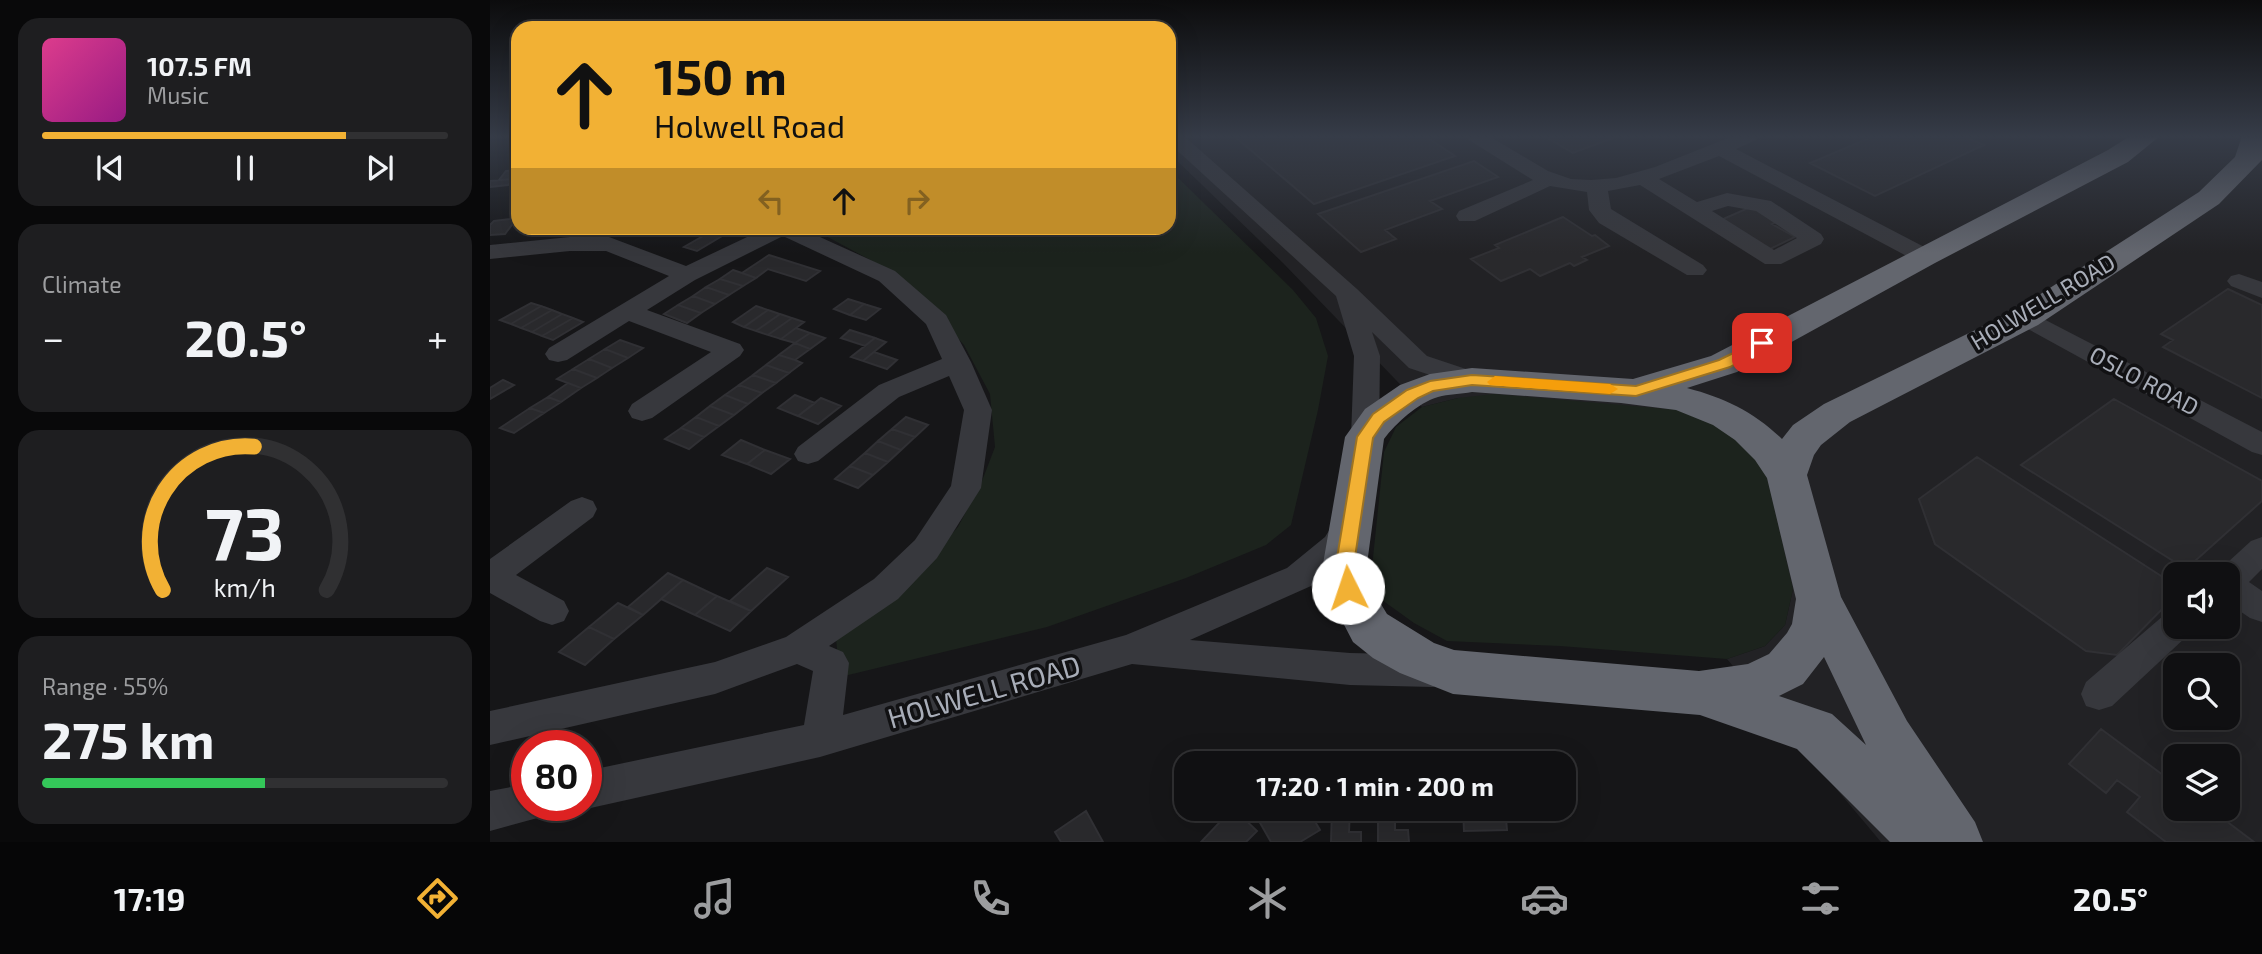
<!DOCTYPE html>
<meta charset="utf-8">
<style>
body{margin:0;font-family:"Exo 2",sans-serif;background:#1e1e20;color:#f1f3f6;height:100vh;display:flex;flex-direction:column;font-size:26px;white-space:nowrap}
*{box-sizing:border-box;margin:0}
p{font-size:23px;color:#9c9d9f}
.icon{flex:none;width:38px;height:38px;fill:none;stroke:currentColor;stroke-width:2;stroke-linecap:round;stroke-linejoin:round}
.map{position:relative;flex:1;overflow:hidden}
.panel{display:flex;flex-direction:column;gap:18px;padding:18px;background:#09090a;width:490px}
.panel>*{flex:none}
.banner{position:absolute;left:21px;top:21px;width:665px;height:214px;border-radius:21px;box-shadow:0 7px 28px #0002,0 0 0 2px #303032;background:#f2b134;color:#111;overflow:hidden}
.buttons{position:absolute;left:1673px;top:562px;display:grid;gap:14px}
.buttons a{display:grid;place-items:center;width:77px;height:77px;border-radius:14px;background:#101012;box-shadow:0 7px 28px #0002,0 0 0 2px #303032;font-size:35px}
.speed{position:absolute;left:21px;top:730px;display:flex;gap:14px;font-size:35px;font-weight:700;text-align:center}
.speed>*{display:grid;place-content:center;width:91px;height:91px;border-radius:50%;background:#101012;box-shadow:0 7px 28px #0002,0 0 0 2px #303032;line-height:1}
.speed .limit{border:10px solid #d22;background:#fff;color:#111}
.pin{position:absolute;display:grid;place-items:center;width:60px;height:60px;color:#fff;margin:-30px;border-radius:14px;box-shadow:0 4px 10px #0006}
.me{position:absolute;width:77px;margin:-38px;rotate:356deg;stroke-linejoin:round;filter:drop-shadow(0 0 5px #0008)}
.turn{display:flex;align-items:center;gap:24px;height:147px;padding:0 28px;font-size:32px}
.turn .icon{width:91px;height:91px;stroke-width:2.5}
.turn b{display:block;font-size:49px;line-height:60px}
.lanes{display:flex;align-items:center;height:66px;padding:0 28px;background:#0003;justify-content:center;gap:35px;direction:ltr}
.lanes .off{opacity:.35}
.big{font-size:52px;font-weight:700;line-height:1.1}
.panel .tile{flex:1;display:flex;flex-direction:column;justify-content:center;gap:10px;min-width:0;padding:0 24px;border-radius:21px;background:#1e1e20}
.panel .dial{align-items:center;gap:0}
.dial svg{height:182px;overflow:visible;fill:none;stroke:#303032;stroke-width:7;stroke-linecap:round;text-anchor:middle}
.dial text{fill:#f1f3f6;stroke:none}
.song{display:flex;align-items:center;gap:21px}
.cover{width:84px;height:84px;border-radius:10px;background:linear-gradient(135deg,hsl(330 70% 55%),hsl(310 70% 35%))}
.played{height:7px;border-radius:4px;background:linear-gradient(90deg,#f2b134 75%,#303032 75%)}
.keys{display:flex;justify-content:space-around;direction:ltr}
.heat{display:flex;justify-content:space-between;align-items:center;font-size:38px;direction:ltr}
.charge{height:10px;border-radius:5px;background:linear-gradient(90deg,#34c759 55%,#303032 0)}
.trip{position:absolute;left:684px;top:751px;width:402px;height:70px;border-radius:21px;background:#101012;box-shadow:0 7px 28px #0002,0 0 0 2px #303032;font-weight:700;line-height:70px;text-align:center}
.menu{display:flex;height:112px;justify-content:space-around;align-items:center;background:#060607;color:#9c9d9f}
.menu .icon{width:49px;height:49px}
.menu .selected{color:#f2b134}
.menu b{font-size:32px;color:#f1f3f6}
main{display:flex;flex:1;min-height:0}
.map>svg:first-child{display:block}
</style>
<main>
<section class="panel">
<div class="tile">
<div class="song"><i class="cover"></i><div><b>107.5 FM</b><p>Music</p></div></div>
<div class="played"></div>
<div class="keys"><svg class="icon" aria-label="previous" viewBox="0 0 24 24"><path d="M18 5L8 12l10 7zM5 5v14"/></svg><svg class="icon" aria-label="pause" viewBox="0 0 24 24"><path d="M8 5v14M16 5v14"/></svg><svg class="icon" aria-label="next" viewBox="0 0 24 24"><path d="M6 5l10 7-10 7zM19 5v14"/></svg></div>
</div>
<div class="tile"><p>Climate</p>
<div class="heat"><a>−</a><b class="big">20.5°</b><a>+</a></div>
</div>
<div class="tile dial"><svg viewBox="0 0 100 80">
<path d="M14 69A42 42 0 1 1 86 69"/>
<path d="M14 69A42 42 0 0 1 54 6" stroke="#f2b134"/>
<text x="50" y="56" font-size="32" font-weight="700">73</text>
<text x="50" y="72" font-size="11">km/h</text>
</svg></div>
<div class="tile"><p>Range · 55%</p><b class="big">275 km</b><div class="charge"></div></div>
</section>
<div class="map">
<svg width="1772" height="842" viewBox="0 0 1772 842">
<rect width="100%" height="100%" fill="#161618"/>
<!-- built -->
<path fill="#222225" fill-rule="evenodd" d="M679,136H1772V842H1391L1237,659L1275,646L1295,625L1303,589L968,398L932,407L793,263L679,153ZM1685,574H1738V626H1685ZM1685,665H1738V718H1685ZM1685,756H1738V808H1685Z"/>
<!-- green -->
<path fill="#1c231d" d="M679,169L803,290L826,318L838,356L828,410L801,525L776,545L696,578L557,627L350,677L346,639L430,568L468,527L492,481L505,447L500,394L474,345L410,276L321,228H679Z
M1004,394L1201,411L1231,423L1274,464L1303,589L1295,625L1275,646L1237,659L1070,646L957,641L924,623L885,595L881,577L894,452L906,427L932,407L968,398Z"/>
<!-- building -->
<path fill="#29292c" stroke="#303034" stroke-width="2" d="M744,136H935L965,156L824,204Z
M1054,136H1118L1123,138L1083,153Z
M1384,136H1473L1494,145L1385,196L1320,163Z
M984,161L1008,177L940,201L952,209L895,230L906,239L871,252L828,214Z
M28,170L24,179L9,180L16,171Z
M24,179L18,185L0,187V181Z
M1265,205L1290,220L1282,224L1305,237L1280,249L1231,220Z
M1073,217L1102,236L1105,235L1119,246L1092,257L1097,260L1084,266L1080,263L1050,276L1040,269L1011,281L981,259L1009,248L1005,245Z
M27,218L15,234L0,235V225L4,221Z
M212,228H246L232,236L210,229Z
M220,232L232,236L207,251L194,247Z
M279,255L330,271L316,281L278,269L266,278L252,273Z
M243,270L252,273L266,278L253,286L230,279Z
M230,279L253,286L239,295L216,287Z
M216,287L239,295L225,304L203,296Z
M1738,289L1772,305V398L1673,347L1683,340L1671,334Z
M203,296L225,304L211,313L188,305Z
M358,299L374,304L360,315L344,309Z
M41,303L51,306L21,324L10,320Z
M374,304L390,309L376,320L360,315Z
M188,305L211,313L197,323L174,314Z
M51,306L62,310L31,328L21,324Z
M266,306L278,310L254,327L243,322Z
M62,310L72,314L42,332L31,328Z
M278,310L290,314L266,331L254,327Z
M72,314L83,318L52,336L42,332Z
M290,314L302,318L278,335L266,331Z
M83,318L93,322L63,340L52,336Z
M302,318L314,322L291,339L278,335Z
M306,328L320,333L305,343L291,339Z
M360,330L385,338L375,346L351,338Z
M320,333L335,338L320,349L305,343Z
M385,338L396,342L373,361L361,357Z
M130,340L153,348L138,358L115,349Z
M305,343L320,349L305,360L289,355Z
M115,349L138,358L122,368L99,359Z
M384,352L407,360L397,369L373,361Z
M289,355L305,360L312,363L299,373L276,365Z
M99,359L122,368L107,378L83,369Z
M276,365L299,373L286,383L263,375Z
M83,369L107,378L91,388L67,379Z
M263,375L286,383L272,393L249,385Z
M13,380L24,385L0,399V388Z
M78,383L91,388L71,402L58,397Z
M249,385L272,393L258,404L235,395Z
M235,395L258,404L244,415L220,406Z
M305,395L325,403L308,416L288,408Z
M58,397L71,402L54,413L40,408Z
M331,398L351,406L328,424L308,416Z
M1624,399L1772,481V501L1696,569L1531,465Z
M220,406L244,415L229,426L206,417Z
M40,408L54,413L24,433L10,428Z
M206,417L229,426L214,437L191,428Z
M416,417L438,425L425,437L402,429Z
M191,428L214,437L199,449L175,439Z
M402,429L425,437L411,450L388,441Z
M251,440L275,450L257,464L232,455Z
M388,441L411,450L398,462L375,453Z
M275,450L300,459L281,474L257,464Z
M375,453L398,462L383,475L360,466Z
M1487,457L1685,585V596L1627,655L1596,651L1445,544L1429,499Z
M360,466L383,475L368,488L345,479Z
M277,568L298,577L261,611L240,601Z
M178,573L193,580L153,615L138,607Z
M193,580L227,596L205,615L171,599Z
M227,596L261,611L240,631L205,615Z
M128,603L153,615L124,639L99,627Z
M99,627L124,639L95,665L69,652Z
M1611,729L1685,784V808H1719L1764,842H1676L1637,812L1650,797L1627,780L1616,793L1579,764Z
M718,808H743L767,831L756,842H711L729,823L716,811Z
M790,808H817L830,830L810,842H781L769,821Z
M842,808H860L859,832H871V842H841Z
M888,808H905V830H918L919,842H888Z
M973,808H1015L1017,830L974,831Z
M596,811L613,842H571L565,832Z"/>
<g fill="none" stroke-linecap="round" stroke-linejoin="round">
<!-- minor -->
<path fill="#37383d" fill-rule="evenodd" d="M679,136H694L867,289L937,356L991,374L995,380L991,386L982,389L919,368L882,332L890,356L889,437L885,444L875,447L865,444L861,437L864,356L846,296L679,143Z
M977,136H999L1058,171L1081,179L1101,180L1126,178L1165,167L1243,136H1268L1266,140L1246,149L1442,251L1446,256L1442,261H1426L1229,156L1169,179L1207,202L1237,193L1281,201L1331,234L1334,239L1331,244L1291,264H1275L1150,185L1118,191L1121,209L1213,265L1217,270L1213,275H1197L1109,223L1099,210L1097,192L1060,186L985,221H969L966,216L969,211L1043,180L979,140ZM1238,206L1266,211L1307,238L1284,250L1222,211Z
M276,228H310L405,271L456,315L481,362L502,410L491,488L447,558L408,599L339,646L353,652L359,663L353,715L636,635L797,568L835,537L847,518L858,515L869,518L874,527L857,555L821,586L700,640L860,653L943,655L956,660L961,671L956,682L943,687L860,685L642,664L330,757L96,809L86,805H96V771L314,725L323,671L307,664L225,694L0,745V711L225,662L296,637L384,579L425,540L461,486L474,410L459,376L409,397L328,461L318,464L308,461L304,454L308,447L389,385L452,359L436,324L389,281L293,236L205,280L157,310L250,344L254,350L250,356L162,418L152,421L142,418L138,411L142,404L221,352L139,321L77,360L68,362L59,360L55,354L59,348L179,276L116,251H80L0,259V245L80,237H119L196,266Z
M1749,274L1772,282V298L1741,286L1737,281L1741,276Z
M1536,310L1772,432V455L1762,452L1527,323L1524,318L1527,313Z
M92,497L103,501L107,509L103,517L26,575L74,601L79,611L74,621L62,625L50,621L0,593V559L81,501Z
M1772,537V569L1759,582L1772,591V622L1760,618L1738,603V574H1725L1761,541Z
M1685,612V626H1702L1697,636L1622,706L1609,710L1596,706L1591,694L1596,682L1673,616Z
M37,784V805H56L51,817L0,831V791Z"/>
<!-- highway -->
<path fill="#63666e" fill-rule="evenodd" d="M1640,136H1670L1638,162L1445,263L1247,372L1197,388C1235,398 1264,412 1292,439L1303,425L1334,404L1524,311L1709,192L1745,157L1752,136H1772V160L1729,204L1548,325L1360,422L1331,445L1324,455L1317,475L1351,597L1417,721L1485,822L1493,842H1400L1307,749L1210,715L963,694L910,673L883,658L863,642L835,588L833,564L855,437L875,409L910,385L940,374L982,368L1143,379L1221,356L1618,150ZM982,392L1131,403L1186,410L1223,425L1245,440L1265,460L1277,478L1306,599L1302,624L1297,633L1279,654L1258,664L1209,671L964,650L944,643L897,614L880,586L877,564L894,439C906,423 928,403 948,397C958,394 971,394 982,392ZM1334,657L1376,745L1342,714L1289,696L1313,684Z"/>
</g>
<!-- sky -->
<linearGradient id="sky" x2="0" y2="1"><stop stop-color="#0c0c0d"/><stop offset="0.54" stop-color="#363c48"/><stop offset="1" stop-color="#363c48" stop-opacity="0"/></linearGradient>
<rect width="1772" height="253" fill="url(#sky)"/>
<!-- route -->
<path fill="#f2b134" stroke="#9d7322" stroke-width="2" d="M1272,339L1279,343L1277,346L1240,367L1146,396L982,385L943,391L928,398L894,422L883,438L864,564L868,588L865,593L858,596L852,593L846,564L867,437L883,414L917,390L940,381L982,375L1146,386L1229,360Z"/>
<!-- slow -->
<path fill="#f59e0b" d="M1005,376L1120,384L1128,389L1120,394L1000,385L997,382Z"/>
<g text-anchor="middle" stroke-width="7" stroke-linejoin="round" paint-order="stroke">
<!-- street labels -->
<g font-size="23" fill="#a8adb8" stroke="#111113">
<text transform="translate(1553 302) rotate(-31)" y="8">HOLWELL ROAD</text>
<text transform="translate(1654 381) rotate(28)" y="8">OSLO ROAD</text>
</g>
<!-- near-street labels -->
<g font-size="28" fill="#a8adb8" stroke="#111113">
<text transform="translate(494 692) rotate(-16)" y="10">HOLWELL ROAD</text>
</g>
</g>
</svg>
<div class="buttons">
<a><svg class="icon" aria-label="sound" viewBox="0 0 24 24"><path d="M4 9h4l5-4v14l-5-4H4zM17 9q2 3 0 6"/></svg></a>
<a><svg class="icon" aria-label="search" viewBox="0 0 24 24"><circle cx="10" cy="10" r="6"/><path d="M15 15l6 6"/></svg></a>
<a><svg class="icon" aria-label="layers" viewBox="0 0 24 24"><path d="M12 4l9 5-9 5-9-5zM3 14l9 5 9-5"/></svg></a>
</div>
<div class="speed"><div class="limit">80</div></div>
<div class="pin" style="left:1272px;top:343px;background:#d93025"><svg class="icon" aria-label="arrive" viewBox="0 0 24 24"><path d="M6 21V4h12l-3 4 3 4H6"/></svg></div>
<svg class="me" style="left:858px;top:588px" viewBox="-20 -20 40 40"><circle r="19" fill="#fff"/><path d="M0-13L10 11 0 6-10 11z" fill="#f2b134"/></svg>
<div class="trip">17:20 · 1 min · 200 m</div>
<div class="banner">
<div class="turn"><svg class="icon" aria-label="ahead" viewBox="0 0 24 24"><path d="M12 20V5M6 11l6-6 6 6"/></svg><div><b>150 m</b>Holwell Road</div></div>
<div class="lanes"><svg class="icon off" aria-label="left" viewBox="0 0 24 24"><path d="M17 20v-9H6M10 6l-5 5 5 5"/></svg><svg class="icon" aria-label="ahead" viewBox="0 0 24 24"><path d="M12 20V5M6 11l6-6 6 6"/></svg><svg class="icon off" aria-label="right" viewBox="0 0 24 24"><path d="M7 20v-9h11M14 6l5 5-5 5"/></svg></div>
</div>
</div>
</main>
<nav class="menu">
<b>17:19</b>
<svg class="icon selected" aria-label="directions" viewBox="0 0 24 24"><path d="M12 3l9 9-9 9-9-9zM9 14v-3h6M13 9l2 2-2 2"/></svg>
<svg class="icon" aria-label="music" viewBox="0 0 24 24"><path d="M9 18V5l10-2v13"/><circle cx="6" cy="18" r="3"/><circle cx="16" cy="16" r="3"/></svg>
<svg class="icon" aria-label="phone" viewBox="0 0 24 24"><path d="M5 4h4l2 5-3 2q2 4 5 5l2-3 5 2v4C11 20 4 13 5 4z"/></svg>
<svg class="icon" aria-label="climate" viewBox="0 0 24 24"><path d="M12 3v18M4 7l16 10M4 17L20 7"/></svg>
<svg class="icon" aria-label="car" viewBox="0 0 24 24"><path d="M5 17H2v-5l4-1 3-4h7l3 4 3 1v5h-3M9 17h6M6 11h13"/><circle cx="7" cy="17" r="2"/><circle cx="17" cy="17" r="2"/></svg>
<svg class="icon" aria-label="filters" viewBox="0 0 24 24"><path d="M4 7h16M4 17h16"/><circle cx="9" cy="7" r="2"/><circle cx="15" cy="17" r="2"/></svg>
<b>20.5°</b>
</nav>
